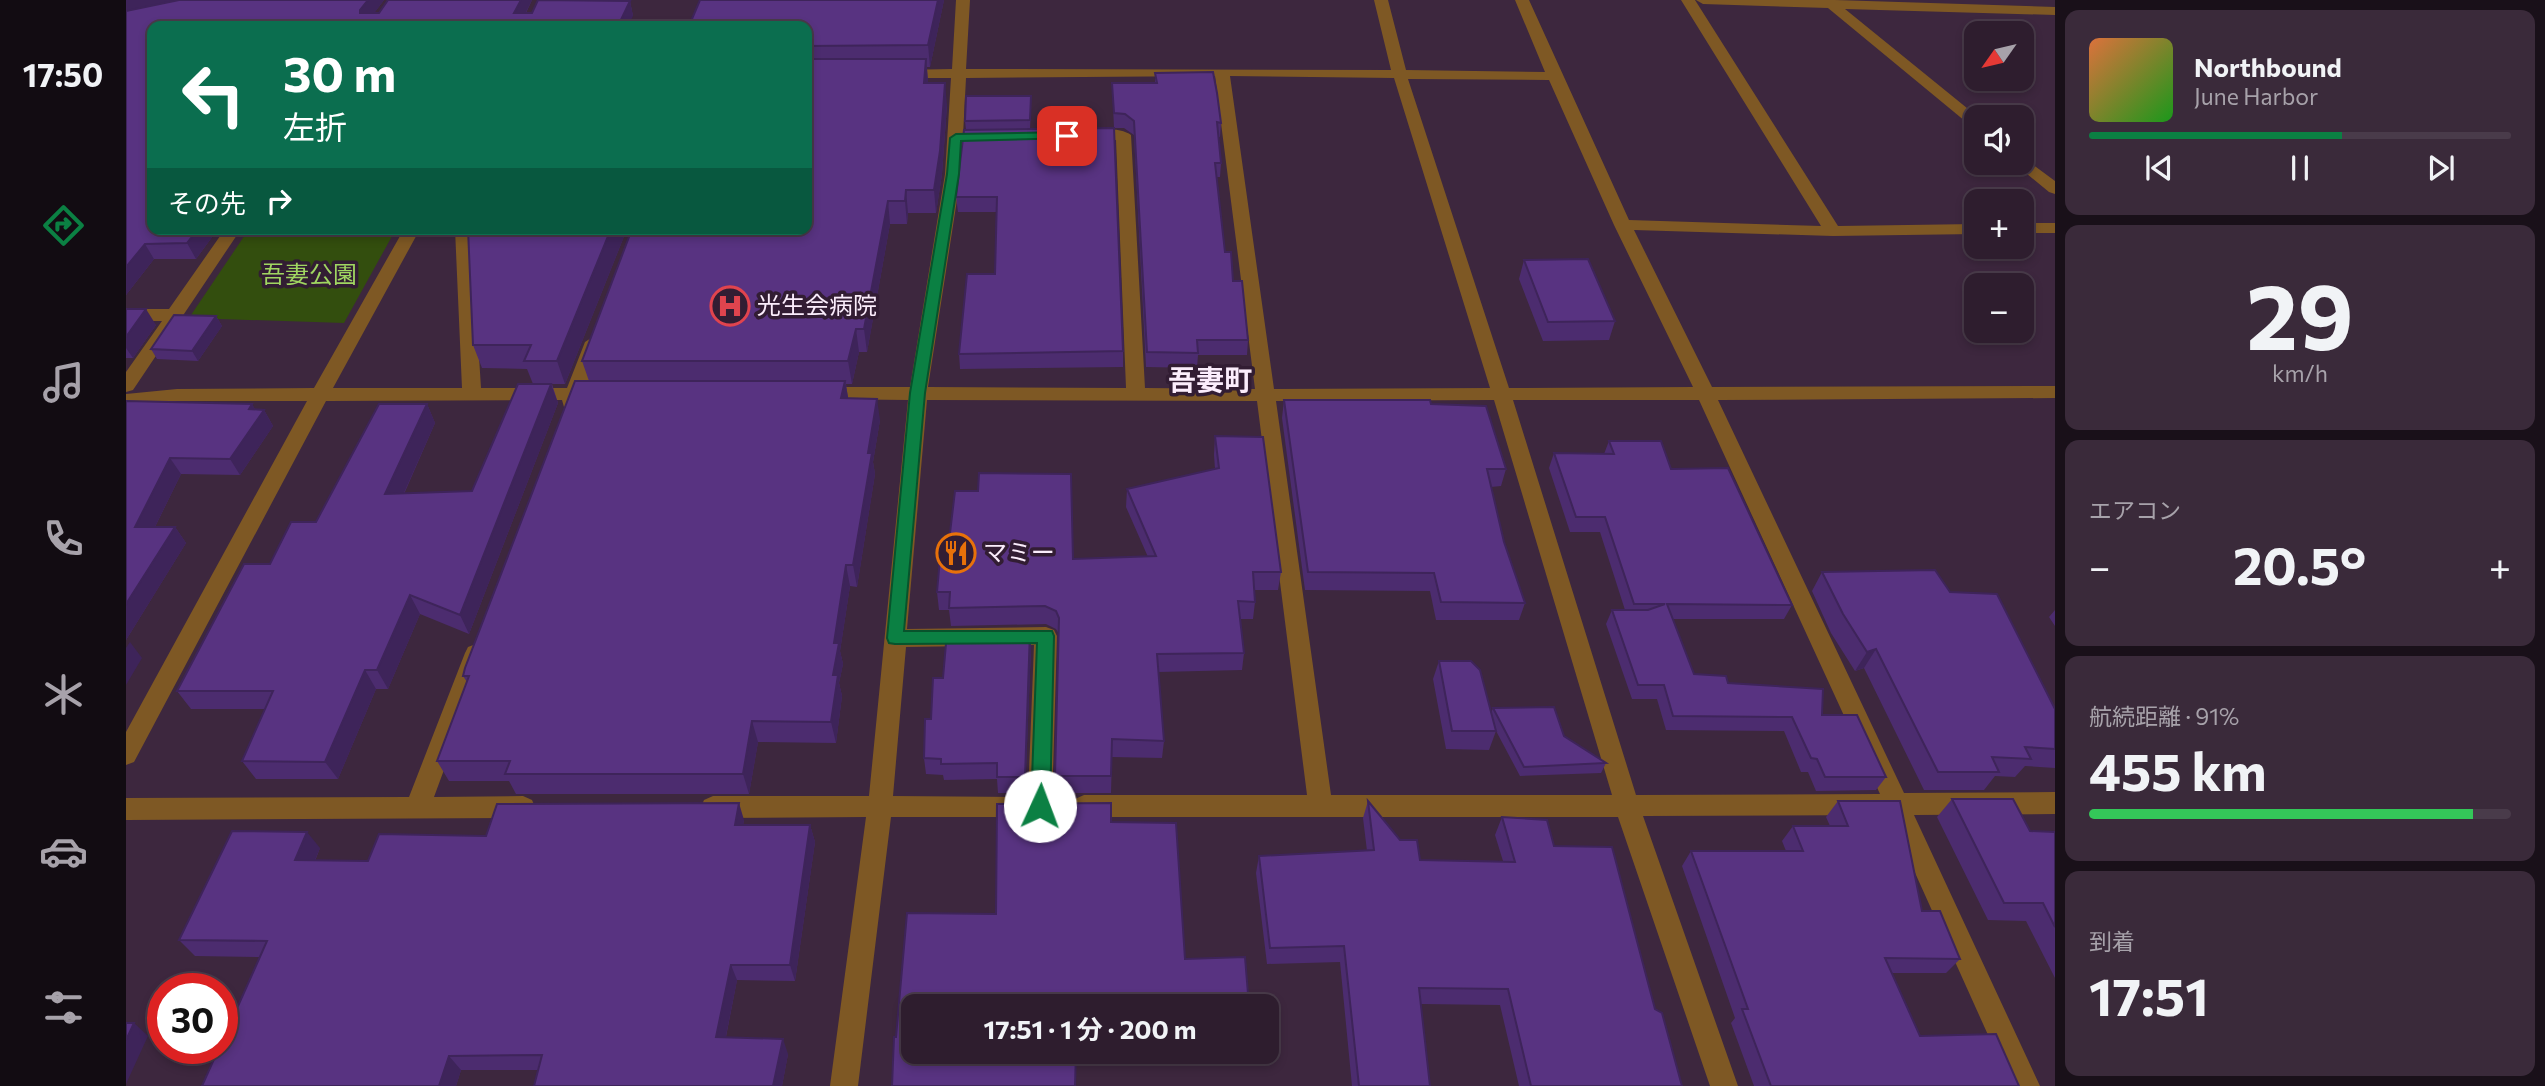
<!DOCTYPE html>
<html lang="ja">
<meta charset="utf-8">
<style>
body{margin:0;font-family:Commissioner,"Noto Sans JP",sans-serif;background:#3a2a3a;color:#f1f3f6;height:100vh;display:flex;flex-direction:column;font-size:26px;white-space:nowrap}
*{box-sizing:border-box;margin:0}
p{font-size:23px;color:#a7a2aa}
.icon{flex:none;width:38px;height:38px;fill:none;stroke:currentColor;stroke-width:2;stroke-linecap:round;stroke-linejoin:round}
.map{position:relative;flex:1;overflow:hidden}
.panel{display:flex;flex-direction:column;gap:10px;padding:10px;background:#191019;width:490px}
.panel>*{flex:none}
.guide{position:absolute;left:21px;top:21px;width:665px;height:214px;border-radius:14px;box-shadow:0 4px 10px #0003,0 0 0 2px #493b4a;background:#0b6e4f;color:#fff;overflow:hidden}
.needle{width:46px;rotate:236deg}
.tools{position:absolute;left:1838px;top:21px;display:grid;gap:14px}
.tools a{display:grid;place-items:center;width:70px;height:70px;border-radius:14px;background:#2e1d2e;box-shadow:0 4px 10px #0003,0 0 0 2px #493b4a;font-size:35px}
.speed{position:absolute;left:21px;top:973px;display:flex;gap:14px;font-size:35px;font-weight:700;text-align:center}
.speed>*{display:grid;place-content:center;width:91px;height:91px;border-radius:50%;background:#2e1d2e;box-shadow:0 4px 10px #0003,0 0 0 2px #493b4a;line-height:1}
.speed .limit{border:10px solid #d22;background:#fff;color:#111}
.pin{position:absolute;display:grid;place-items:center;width:60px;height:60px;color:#fff;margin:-30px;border-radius:14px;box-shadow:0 4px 10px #0006}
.me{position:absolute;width:77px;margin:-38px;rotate:2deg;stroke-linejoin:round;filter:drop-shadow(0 0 5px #0008)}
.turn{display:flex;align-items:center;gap:24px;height:147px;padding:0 21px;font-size:32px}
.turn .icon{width:91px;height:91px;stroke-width:2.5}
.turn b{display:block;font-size:49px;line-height:60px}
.then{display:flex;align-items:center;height:66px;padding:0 21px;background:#0003;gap:14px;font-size:26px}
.big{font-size:52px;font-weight:700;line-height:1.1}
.panel .card{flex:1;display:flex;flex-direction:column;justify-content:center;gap:10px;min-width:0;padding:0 24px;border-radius:14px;background:#3a2a3a}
.panel .dial{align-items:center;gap:0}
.dial b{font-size:91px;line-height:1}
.song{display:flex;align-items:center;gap:21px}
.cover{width:84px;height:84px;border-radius:10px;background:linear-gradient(135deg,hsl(20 70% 55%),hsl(120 70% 35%))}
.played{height:7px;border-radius:4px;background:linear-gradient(90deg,#0b8043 60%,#493b4a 60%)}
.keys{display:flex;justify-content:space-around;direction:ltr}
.heat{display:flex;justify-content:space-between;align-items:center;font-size:38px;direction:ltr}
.charge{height:10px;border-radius:5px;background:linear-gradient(90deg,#34c759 91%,#493b4a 0)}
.trip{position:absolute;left:775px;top:994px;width:378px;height:70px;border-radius:14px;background:#2e1d2e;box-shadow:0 4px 10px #0003,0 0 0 2px #493b4a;font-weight:700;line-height:70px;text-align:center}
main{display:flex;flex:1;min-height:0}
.tabs{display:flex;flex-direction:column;width:126px;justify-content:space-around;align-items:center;background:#120c12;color:#a7a2aa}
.tabs .icon{width:49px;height:49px}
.tabs .on{color:#0b8043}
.tabs b{font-size:32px;color:#f1f3f6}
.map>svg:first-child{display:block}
</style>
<main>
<nav class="tabs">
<b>17:50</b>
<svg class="icon on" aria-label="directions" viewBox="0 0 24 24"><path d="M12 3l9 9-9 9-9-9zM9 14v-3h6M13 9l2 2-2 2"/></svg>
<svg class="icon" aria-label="music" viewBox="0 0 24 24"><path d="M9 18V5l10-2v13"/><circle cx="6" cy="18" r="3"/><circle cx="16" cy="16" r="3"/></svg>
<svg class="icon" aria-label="phone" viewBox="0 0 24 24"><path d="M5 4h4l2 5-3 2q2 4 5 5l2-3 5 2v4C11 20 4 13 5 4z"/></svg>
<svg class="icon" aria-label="climate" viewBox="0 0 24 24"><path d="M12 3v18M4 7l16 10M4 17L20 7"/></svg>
<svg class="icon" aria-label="car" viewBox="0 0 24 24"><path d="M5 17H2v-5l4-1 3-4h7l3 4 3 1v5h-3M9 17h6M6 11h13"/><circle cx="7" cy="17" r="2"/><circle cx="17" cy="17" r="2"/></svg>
<svg class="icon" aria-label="filters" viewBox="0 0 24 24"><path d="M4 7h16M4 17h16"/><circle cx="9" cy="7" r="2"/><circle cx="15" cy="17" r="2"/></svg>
</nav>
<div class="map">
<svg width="1929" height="1086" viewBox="0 0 1929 1086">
<rect width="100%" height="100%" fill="#3d273e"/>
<!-- green -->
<path fill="#334e0e" d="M123,229H270L218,323L63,318Z"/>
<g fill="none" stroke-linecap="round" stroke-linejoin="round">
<!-- minor -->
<path fill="#7e5824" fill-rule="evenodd" d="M830,0H844L840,69L1265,70L1248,0H1262L1280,70L1419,72L1389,0H1403L1503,220L1695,226L1555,0H1569L1712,226L1850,224V234L1707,236L1508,230L1586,387L1929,386V398L1592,400L1778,793L1929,792V814L1788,815L1914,1086H1885L1763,815L1517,816L1612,1086H1584L1492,817H958L949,813L946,806L949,799L958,795H1181L1131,401L801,400L781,629L920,627L928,630L931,636L926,806L923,813C913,817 907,813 897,817H765L732,1086H704L740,817L587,818L578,814L575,807L578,800L587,796H743L782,400L692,399L685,397L683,393L685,389L692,387H784L819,174L825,78H774L767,74L774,70L826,69ZM1089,76L1129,389L1019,388L1005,135C995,127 963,127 953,135L961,140H990L1000,388L802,387L835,174L840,78ZM1104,76L1268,78L1364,388L1148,389ZM1282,79L1423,80L1488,225L1567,387L1383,388ZM1368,400L1486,795H1205L1150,401ZM1387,400H1573L1754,794L1510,795ZM908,645L902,797L767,796L780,647Z
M1570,0H1709L1929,7V15L1719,9L1852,117H1850V127L1845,126L1702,8L1577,4Z
M1895,156L1929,181V194L1923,192L1889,164L1895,163Z
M1895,223H1929V233H1895Z
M99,229H115L7,390L0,392V372L36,321H0V309H43Z
M278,229H294L207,388H336L329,229H345L355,388H441L459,342L468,336L477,342L460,388L478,390L480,394L478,398L456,400L452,407H438L436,400L200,401L8,762L0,765V732L181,401H51L0,406V394L51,389L188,388Z
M350,644L358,647L361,653L308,797L397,796L406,800L409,807L406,814L397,818L0,820V798L283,797L339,653L342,647Z"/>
</g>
<!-- wall -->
<path fill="#4c2c6f" d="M0,0H258L248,13L406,0L400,13L504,1L507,16L26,26V229H92L70,259H28L0,295Z
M574,0H818L804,67H801L802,83L821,105L816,174L810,213H782L781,224H764L741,352H733L726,384H720L722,398L754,420L747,462L749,474L731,587L724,586L714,651L717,664L713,683L716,696L710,743L632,742L623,794H390L383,781H323L311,761L341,682L337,676L463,381L456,361L681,229V26Z
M1029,73L1095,123L1094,137H1092L1095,163L1094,177H1091L1099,252L1122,340L1121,355H1072L1071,368L1020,367L1008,135L998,128H988L986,83H1029Z
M905,105L904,129L997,351V367L834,369L833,354L869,274L870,212H832L830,197L840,130L839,121Z
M342,229H501L439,384H426L432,403L343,634L294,614L262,689H250L212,779H130L116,761L139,709H65L51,691L144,564L190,522L301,404L309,423L278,494L346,491L407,384L401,369L356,368L347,345Z
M1398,260L1489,321L1483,340L1417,341L1393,279Z
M0,309L30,325L7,358H0Z
M90,316L96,326L72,361L31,359L25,349Z
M1158,400L1305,404L1380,469L1375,486L1365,487L1378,542L1399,603L1393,620H1310L1304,591L1179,590L1156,418Z
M0,401L126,404L129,410H138L147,426L114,475L55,474L29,527H49L60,543L0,640Z
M1089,436L1155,572L1152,590H1128L1129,602L1127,619H1114L1118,653L1116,670L1032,672L1038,741L1036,758L986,757L985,793H930L929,776L933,634L930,629L920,624L825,626L823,610H813L811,592L947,559L1022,557L1000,507L1001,489L1089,469L1088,455Z
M1483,441L1545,469L1666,605L1658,619H1547L1568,674L1602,683L1696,715L1760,777L1750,790L1690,791L1682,772H1675L1658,731L1540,730L1531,699H1506L1480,624L1486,610H1499L1474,532H1444L1423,468L1428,453L1478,454Z
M1696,572L1824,592L1929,709V768L1899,766L1889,777L1869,776L1858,790H1798L1738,668L1729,671L1705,633L1686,591Z
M1929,610V626L1923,617Z
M904,631L905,648L899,793H872L871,779L818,780L817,775L800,774L798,758L805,719L817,678Z
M1313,661L1365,713L1367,708L1438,736L1480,763L1475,773L1394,776L1369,729L1370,731L1363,750L1320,749L1307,679Z
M1826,799L1904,831L1929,832V978L1900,921L1862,920L1811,817Z
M1242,801L1274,840L1294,860L1377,861L1369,835L1376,817L1428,846L1529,1009L1556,1086H1393L1374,1005L1295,1004L1304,1086H1226L1214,962L1141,964L1130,873L1133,856L1241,851L1237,818Z
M1712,801L1834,959L1820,973H1766L1794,1036L1893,1086H1628L1605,1023L1609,1018L1556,866L1565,851H1660L1656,841L1667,826H1704L1700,817Z
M618,820L617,825H684L689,842L669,981L611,980L600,1037L662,1054L656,1086H408L412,1070H335L330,1086H76L134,957L69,956L53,940L194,848L189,861H242L360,836Z"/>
<!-- shaded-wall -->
<path fill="#3e245a" d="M0,0H65L0,14Z
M242,0H258L240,24L234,13V10Z
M395,0H406L393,26L388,13Z
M812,0H818L804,67L802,45Z
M504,1L507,16L502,26H492Z
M800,59L802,81L801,105L798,83Z
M819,83L821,105L816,174L810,213L808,190Z
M780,190L782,213L781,224L779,201Z
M762,201L764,224L741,352L738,329Z
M72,229H92L70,259L61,243Z
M485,229H501L439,384L431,361Z
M19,244L28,259L0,295V267Z
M20,309L30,325L7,358L0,348V337Z
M90,316L96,326L72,361L66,351Z
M730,329L733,352L726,384L722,361Z
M719,381L723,402L715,398Z
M425,384L432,403L343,634L334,615Z
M751,399L754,420L747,462L749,474L731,587L727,565L742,453Z
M126,404L133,416L138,410L147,426L114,475L104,459Z
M301,404L309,423L269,513L259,494Z
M44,458L55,474L21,543L9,527Z
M49,527L60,543L0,640V604Z
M720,565L724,586L714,651L717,664L713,683L716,696L710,743L705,722L708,643Z
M284,595L294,614L262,689L251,670Z
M904,631L905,648L899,793V777Z
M4,642L16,658L0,685V648Z
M1750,649L1738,668L1729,671L1741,652Z
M239,670L250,689L212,779L199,762Z
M626,721L632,742L623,794L617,774Z
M613,803L618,820L614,842L609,825Z
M684,825L689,842L669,981L664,965Z
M181,832L194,848L182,877L169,860Z
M605,965L611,980L597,1051L590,1037Z
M8,1023L22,1036L0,1084V1040Z
M657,1039L662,1054L656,1086H647Z
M323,1056L335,1070L330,1086H313Z"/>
<!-- building -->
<path fill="#583381" stroke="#3e245a" stroke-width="2" d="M53,0H242L234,10V13H253L262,0H395L388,13H406L412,0L504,1L492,26H26V229H72L61,243L19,244L0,267V11Z
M574,0H812L802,45L681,46V26H563Z
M681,59H800L798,83H819L814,151L808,190H780L779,201H762L738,329H730L722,361H456L506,229H681Z
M1087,72L1091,93L1095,123L1091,122L1095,163H1089L1099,252H1105L1107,281H1116L1122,340H1071L1072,353L1021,352L1008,121L999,114L988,113L986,83H1031L1029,73Z
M840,96H905L904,120L839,121Z
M988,128L997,351L833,354L841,274H869L871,197H830L838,130Z
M342,229H485L431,361H398L405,345H347Z
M1462,259L1489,321L1422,322L1398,260Z
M0,309H20L0,337Z
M48,315L90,316L66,351L25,349Z
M449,381H719L715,398L751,399L742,453H746L727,565H720L708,643H713L707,675H712L705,722L626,721L617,774H379L384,761H311L343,676H337L339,668Z
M392,384H425L334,615L284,595L251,670H239L199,762L116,761L147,691H51L118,564H144L165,522H190L253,404H301L259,494L346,491Z
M1158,400H1304L1305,404L1360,406L1380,469H1361L1378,542L1399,603L1315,602L1308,573L1182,572Z
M0,401L126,404L123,409L138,410L104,459L44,458L9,527H49L0,604Z
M1089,436L1137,437L1155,572H1127L1129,602L1112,601L1118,653L1031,654L1038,741L986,739L985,776H929L933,618L930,611L919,606L823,608L824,592H811L814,558H821L829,491H852L853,473L945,474L947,559L1030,556L1001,489L1093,468Z
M1483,441H1535L1545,469L1602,468L1666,605L1541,604L1568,674L1600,676L1602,683L1697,689L1696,715H1731L1760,777H1699L1691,759L1685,758L1666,717L1547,716L1538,685H1512L1486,610H1522L1539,604H1508L1479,517H1450L1428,453L1488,454Z
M1809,570L1824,592L1871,594L1929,709V749L1899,747L1905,759L1866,757L1873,772H1812L1750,649L1741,652L1717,614L1696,572Z
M904,631L899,777H871V763L815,764V759L798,758L799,719H805L807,678H817L821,632Z
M1313,661H1345L1354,670L1370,731H1326Z
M1428,707L1438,736L1480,763L1398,767L1367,708Z
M1826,799H1887L1904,831L1929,832V927L1917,903H1878Z
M1242,801L1274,840H1291L1294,860L1389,862L1376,817L1421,820L1428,846L1486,847L1529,1009L1536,1013L1556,1086H1405L1382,989L1293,988L1304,1086H1233L1218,946L1144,948L1133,856L1248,850Z
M1712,801H1774L1796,911H1814L1834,959L1759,958L1794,1036L1870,1034L1893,1086H1645L1616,1009H1622L1565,851H1677L1667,826H1722Z
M613,803L609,825H684L664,965H605L590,1037L657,1039L647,1086H408L416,1055L323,1056L313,1086H76L93,1048H96V1042L141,941L53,940L106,831L181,832L169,860L242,861L253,834L360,836L371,804Z
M985,803V822L1050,823L1059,959L1119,957L1123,1006H788V1052H950L949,1086H766L768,1037H770L781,913L870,914L871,804Z
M0,1023H8L0,1040Z"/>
<!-- route -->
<path fill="#0b8043" stroke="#07532c" stroke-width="2" d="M941,132L945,133V138L835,141L833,174L799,393L778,631H926L928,636L924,806L921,812L914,814L908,812L905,806L911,643L769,644L763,643L761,638L784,393L821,174L824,138L830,134Z"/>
<!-- icons -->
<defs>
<g id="hospital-ring" transform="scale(2.0125)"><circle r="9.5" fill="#321d33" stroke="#e0444e" stroke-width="1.5"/><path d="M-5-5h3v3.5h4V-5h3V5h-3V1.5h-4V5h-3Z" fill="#e0444e"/></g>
<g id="restaurant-ring" transform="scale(2.0125)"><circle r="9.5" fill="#321d33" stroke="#e8710a" stroke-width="1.5"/><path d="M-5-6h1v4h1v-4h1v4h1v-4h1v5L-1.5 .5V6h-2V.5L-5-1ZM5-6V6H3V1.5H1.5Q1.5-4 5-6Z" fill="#e8710a"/></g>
</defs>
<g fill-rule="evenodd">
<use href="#hospital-ring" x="604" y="306"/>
<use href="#restaurant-ring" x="830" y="553"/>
</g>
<g text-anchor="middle" stroke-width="7" stroke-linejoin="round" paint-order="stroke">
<!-- park labels -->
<g font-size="24" fill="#a0d661" stroke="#321d33">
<text x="183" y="283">吾妻公園</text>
</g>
<!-- poi labels -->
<g font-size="24" fill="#fbedfc" stroke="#321d33" text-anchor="start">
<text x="631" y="314">光生会病院</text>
<text x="857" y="561">マミー</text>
</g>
<!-- quarter labels -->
<g font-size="28" font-weight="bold" fill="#fbedfc" stroke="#321d33">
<text x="1084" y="390">吾妻町</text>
</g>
</g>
</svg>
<div class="tools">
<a><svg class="needle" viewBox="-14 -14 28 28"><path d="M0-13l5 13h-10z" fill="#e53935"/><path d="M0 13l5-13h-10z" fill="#a7a2aa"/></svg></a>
<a><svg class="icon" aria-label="sound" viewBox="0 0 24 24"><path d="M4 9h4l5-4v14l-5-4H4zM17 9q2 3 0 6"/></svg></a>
<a>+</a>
<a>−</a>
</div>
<div class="speed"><div class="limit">30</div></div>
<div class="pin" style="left:941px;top:136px;background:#d93025"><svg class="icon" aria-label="arrive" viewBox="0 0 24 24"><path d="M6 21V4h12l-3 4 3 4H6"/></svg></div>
<svg class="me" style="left:914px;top:806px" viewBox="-20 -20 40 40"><circle r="19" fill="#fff"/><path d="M0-13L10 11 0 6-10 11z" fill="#0b8043"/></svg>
<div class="trip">17:51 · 1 分 · 200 m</div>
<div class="guide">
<div class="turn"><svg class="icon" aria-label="left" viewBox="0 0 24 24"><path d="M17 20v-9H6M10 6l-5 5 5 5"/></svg><div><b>30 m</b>左折</div></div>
<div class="then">その先<svg class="icon" aria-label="right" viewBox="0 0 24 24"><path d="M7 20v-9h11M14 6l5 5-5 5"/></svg></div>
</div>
</div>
<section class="panel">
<div class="card">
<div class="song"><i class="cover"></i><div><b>Northbound</b><p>June Harbor</p></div></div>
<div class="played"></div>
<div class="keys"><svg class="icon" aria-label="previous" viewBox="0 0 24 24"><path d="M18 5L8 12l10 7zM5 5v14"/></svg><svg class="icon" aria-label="pause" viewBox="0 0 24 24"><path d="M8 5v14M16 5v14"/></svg><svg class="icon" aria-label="next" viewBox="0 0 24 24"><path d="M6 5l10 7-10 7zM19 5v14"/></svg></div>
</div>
<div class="card dial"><b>29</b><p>km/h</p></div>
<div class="card"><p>エアコン</p>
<div class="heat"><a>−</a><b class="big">20.5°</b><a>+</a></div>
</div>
<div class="card"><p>航続距離 · 91%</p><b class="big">455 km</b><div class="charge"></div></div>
<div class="card"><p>到着</p><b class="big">17:51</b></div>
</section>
</main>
